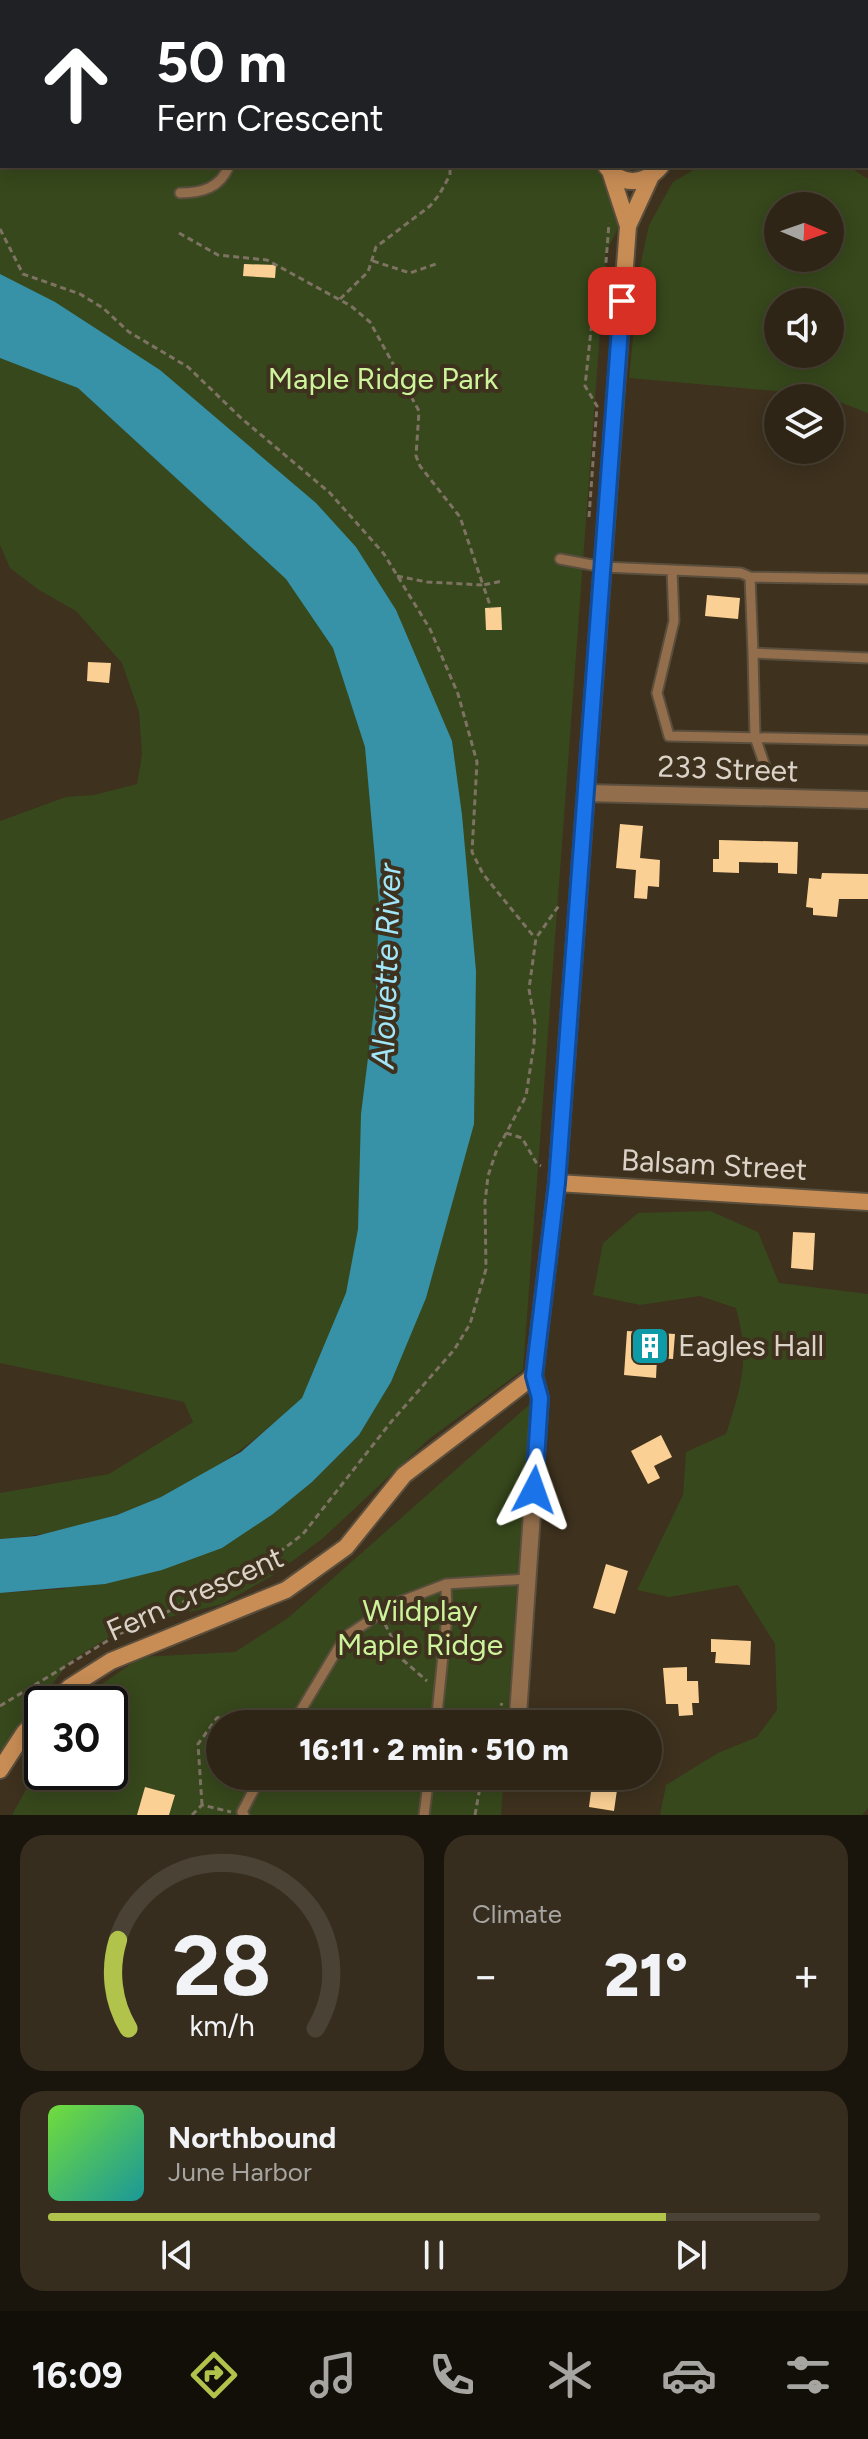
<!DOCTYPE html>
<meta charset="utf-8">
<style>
body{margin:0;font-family:Figtree,sans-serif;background:#362d1f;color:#f1f3f6;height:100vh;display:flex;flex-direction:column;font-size:30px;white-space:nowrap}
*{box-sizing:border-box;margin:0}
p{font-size:26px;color:#a7a5a1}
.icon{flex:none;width:44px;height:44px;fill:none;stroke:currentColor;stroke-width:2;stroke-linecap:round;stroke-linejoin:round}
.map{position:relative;height:1815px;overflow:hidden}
.details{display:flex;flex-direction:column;gap:20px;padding:20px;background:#19140c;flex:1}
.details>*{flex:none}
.guide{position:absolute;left:0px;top:0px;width:868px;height:168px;box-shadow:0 4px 20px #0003,0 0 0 2px #494235;background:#202124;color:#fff;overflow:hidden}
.needle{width:52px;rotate:92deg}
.buttons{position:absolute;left:764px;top:192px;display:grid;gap:16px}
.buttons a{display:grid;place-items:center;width:80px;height:80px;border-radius:50%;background:#2e2516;box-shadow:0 4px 20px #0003,0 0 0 2px #494235;font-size:40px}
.speed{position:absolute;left:24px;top:1686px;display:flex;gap:16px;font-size:40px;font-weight:700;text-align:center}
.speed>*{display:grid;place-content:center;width:104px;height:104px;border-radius:50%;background:#2e2516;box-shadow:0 4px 20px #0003,0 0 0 2px #494235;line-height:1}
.speed .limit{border:4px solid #111;border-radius:12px;background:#fff;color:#111}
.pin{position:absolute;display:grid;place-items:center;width:68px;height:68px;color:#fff;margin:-34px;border-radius:16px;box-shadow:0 4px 12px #0006}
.me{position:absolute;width:88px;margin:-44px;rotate:4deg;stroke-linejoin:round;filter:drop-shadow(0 0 6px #0008)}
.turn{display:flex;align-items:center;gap:28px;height:168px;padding:0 24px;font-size:36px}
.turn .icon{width:104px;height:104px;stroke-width:2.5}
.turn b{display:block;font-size:56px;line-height:68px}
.big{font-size:60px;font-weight:800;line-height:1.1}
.details .widget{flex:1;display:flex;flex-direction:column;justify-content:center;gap:12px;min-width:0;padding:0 28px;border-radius:24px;background:#362d1f}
.details .dial{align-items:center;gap:0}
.dial svg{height:208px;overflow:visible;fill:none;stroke:#494235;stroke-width:7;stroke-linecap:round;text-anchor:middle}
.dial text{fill:#f1f3f6;stroke:none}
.song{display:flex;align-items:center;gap:24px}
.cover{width:96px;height:96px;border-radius:12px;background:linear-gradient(135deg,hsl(100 70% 55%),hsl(180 70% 35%))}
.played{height:8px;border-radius:4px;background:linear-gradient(90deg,#b2c34b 80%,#494235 80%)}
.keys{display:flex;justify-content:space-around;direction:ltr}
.heat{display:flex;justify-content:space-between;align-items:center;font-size:44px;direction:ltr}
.details .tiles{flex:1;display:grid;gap:20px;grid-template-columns:1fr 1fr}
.widget:last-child{grid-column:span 2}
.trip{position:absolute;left:206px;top:1710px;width:456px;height:80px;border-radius:40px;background:#2e2516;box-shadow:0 4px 20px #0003,0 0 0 2px #494235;font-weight:800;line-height:80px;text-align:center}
.menu{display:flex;height:128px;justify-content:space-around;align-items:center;background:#120f09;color:#a7a5a1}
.menu .icon{width:56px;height:56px}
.menu .active{color:#b2c34b}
.menu b{font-size:36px;color:#f1f3f6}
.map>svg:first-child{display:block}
</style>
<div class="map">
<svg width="868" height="1815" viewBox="0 0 868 1815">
<rect width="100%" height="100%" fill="#3e311e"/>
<!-- green -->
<path fill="#37481c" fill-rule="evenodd" d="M0,147L2,166H593C606,180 621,206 618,227C616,234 610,244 606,251L523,1370L429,1439L322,1539L272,1576L222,1604L122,1629L69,1662L0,1754V1593L62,1589L273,1514L312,1482L359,1435L391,1382L399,1363L320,1357C314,1370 310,1386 303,1397C296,1408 281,1417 271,1425C197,1491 98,1532 0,1539V1493L109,1474L193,1422L184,1402L0,1363V821L66,797L94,795L137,784L142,755L139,712L122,663L76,611L39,590L10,568L0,545Z
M700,166H848L868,179V413L821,395L629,378L640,267L649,225L673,182ZM778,206H830V258H778ZM778,302H830V354H778Z
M710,1211L758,1232L779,1283L868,1294V1808L862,1815H660L666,1785L718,1753L757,1737L777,1710L775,1644L738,1585L669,1597L637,1590L683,1495L686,1452L726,1434C742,1385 750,1359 736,1308L700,1296L640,1305L593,1295L603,1243L638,1213Z
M530,1404L507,1724H220V1776H504L501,1815H12L42,1761V1772H110V1704H83L92,1691L141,1657L235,1652L288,1618Z"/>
<!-- water -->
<path fill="#3791a7" d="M0,274L55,302L160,370L316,503L356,547L396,610L452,741L462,815L476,971L474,1124L426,1298L391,1382L359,1435L312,1482L273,1514L222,1548L162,1570L105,1584L0,1593V1539L36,1536L117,1515L161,1497L241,1452L302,1398L346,1293L358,1229L361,1114L376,994L379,904L365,747L333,648L286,579L78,388L0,358Z"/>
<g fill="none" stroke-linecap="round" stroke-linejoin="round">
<!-- river -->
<path stroke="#3791a7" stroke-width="28" d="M741,0L742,2"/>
</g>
<!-- building -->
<path fill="#fbd094" d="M244,264L276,265L275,278L243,276Z
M707,595L740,598L738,619L705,616Z
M501,607L502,630H486L485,608Z
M88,662L111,663L109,683L87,681Z
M620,824L643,826L640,858L660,860L659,887L648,886L647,899L634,898L636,870L616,868Z
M719,840L798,842L797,874L778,873V863L739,862V873L713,872V859H719Z
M822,873L868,874V899H839L837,917L813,915V908L806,907L809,878L821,879Z
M793,1232L815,1233L813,1270L791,1268Z
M627,1331L675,1334L673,1359L657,1358L656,1378L624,1375Z
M661,1435L672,1457L654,1466L660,1478L648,1484L631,1451Z
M606,1564L628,1571L615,1614L593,1608Z
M711,1639L751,1641L750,1665L715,1663L716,1652H711Z
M687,1667V1681H698L699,1703H692L693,1715L679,1716L678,1704H666L663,1668Z
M593,1776H619L614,1811L589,1807Z
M145,1787L175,1795L169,1815H137Z"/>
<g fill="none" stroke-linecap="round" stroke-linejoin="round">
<!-- lane casing -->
<g stroke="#5a4e3d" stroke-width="13">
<path id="lane" d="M180,193C202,193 220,188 229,166
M560,559L603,567L741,573L750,577L868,579
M672,570L674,621L657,693L669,736L868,740
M750,577L753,653L868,658
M753,653L755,737L765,766
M290,1724L297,1717L345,1637L394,1604L446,1584L528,1579
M436,1724L447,1616L446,1584
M244,1815L242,1812L261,1776
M424,1815L429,1776"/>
</g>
<!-- street casing -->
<g stroke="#5a4e3d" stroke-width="20">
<path id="street" d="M586,793L868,800
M518,1715L540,1398L534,1376"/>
</g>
<!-- secondary casing -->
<g stroke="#5a4e3d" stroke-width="20">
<path id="secondary" d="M866,116H868
M0,130H2
M606,166C621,187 645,185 661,166
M611,174L628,226
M557,1183L868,1202
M53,1704L70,1687L111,1661L286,1590L346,1547L404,1475L534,1376L557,1183L628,226L651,176
M0,1770L24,1733L42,1715"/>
</g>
<!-- path -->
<path stroke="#7e7363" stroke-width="3" stroke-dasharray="6 4" stroke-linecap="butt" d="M769,2L771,0
M866,32H868
M0,229L23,274L80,294L103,308L129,332L188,367L241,418L330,493L384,554L430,629L458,694L477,762L472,852L483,874L535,938
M179,233L218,255L267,260L351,306L370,322L419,411L416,456L420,466L460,517L483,585L502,581
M373,261L410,273L436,264
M340,299L368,272L376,247L430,206L439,195L450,175V166
M589,517L597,406L585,386L593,312L605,275L609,223
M397,576L427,582L483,585L491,608
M506,1133L522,1138L537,1164L541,1166
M385,1624L403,1660L427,1681
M0,1706L117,1635L164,1614L226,1575L269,1560L303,1534L391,1422L454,1350L470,1324L486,1269L485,1202L488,1176L496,1152L526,1096L534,1044L535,1024L529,989L536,938L560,904
M449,1718L472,1724
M493,1724L502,1703
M202,1805L198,1744L217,1718L254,1712L275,1724
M192,1815L202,1805L231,1812
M475,1815L482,1776"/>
<!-- lane -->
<use href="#lane" stroke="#936e4c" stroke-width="9"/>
<!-- street -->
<use href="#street" stroke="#936e4c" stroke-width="16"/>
<!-- secondary -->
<use href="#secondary" stroke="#c88d55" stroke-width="16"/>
</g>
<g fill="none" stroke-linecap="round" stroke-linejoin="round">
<!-- route casing -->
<g stroke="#114b97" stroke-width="20">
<path id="route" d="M534,1490L540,1398L534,1376L557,1183L622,301"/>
</g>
<!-- route -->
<use href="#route" stroke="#1a73e8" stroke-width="14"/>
</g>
<!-- icons -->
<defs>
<g id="building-square" transform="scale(2)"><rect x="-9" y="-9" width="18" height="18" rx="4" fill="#0f9aa8" stroke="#3e311e"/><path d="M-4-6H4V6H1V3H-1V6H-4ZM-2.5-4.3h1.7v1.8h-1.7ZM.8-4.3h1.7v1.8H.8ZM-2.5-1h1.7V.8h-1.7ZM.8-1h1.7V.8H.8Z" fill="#fff"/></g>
</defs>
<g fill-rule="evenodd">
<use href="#building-square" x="650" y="1346"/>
</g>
<g text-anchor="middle" stroke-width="8" stroke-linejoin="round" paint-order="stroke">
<!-- park labels -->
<g font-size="30" fill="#cdf39b" stroke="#3e311e">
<text x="383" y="389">Maple Ridge Park</text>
<text x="420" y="1621">Wildplay<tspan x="420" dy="34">Maple Ridge</tspan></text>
</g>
<!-- street labels -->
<g font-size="30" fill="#dcd3c8" stroke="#3e311e">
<text transform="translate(728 769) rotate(2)" y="10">233 Street</text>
<text transform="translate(714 1165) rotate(3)" y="10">Balsam Street</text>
<text transform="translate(195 1594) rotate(-24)" y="10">Fern Crescent</text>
</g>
<!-- poi labels -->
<g font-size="30" fill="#dcd3c8" stroke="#3e311e" text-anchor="start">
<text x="678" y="1356">Eagles Hall</text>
</g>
<!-- water labels -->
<g font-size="32" font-style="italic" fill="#a2e6f9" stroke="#3e311e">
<text transform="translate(386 966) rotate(-88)" y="11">Alouette River</text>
</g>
</g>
</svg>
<div class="buttons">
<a><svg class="needle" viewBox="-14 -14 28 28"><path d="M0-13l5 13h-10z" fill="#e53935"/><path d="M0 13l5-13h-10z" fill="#a7a5a1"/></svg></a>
<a><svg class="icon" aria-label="sound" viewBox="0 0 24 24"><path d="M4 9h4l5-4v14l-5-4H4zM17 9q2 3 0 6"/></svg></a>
<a><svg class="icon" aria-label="layers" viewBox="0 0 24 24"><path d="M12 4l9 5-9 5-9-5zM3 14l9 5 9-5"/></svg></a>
</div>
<div class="speed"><div class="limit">30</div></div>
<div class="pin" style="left:622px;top:301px;background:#d93025"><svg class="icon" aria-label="arrive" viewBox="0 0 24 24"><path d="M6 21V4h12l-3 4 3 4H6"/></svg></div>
<svg class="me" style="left:534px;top:1490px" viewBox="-20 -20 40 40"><path d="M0-17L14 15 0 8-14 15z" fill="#1a73e8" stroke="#fff" stroke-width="4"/></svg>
<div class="trip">16:11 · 2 min · 510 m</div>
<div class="guide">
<div class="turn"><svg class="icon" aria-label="ahead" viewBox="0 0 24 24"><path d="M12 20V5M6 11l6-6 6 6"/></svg><div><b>50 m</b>Fern Crescent</div></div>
</div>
</div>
<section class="details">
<div class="tiles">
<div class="widget dial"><svg viewBox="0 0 100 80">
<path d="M14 69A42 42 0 1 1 86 69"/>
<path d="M14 69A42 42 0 0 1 10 35" stroke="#b2c34b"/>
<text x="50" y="56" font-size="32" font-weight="700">28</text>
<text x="50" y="72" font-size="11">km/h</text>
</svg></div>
<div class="widget"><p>Climate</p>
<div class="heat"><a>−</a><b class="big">21°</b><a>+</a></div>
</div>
<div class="widget">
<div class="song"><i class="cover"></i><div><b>Northbound</b><p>June Harbor</p></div></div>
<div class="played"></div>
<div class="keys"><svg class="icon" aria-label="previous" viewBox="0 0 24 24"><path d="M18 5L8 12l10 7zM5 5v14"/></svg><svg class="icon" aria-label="pause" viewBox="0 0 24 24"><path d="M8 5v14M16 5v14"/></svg><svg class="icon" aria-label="next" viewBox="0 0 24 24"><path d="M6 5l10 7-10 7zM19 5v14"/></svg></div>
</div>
</div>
</section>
<nav class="menu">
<b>16:09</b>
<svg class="icon active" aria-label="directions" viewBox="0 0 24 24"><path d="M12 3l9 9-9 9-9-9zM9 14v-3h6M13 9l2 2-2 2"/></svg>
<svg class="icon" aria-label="music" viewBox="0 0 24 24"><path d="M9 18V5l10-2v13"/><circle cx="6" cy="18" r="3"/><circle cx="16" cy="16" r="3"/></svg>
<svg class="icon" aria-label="phone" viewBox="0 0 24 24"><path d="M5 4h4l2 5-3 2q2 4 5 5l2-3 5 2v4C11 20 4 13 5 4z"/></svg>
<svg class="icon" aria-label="climate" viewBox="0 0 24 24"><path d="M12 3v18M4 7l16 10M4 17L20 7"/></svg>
<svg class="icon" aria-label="car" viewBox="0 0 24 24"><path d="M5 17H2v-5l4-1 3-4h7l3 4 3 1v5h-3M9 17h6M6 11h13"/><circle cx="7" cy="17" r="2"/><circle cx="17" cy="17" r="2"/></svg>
<svg class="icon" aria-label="filters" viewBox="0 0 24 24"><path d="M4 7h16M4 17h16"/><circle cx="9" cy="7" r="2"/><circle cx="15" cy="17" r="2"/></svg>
</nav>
